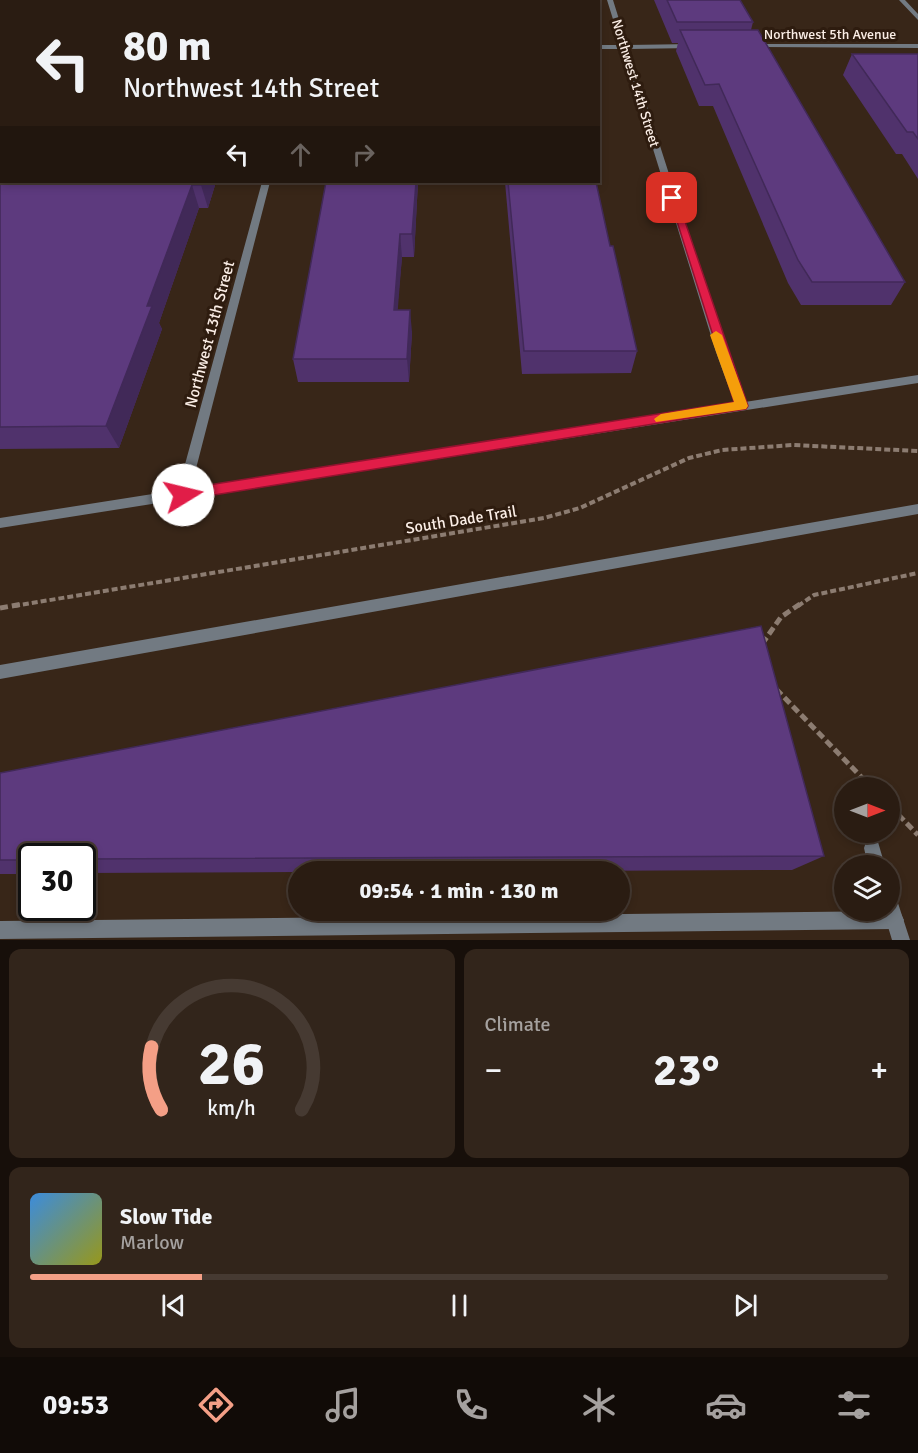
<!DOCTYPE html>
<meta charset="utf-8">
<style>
body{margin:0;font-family:Signika,sans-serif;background:#32251b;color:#f1f3f6;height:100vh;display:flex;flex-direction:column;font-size:22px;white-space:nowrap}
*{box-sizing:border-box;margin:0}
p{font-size:20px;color:#a5a19f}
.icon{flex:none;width:33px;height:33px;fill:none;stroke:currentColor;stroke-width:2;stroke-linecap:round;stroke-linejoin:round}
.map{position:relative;height:940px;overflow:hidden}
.side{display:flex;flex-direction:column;gap:9px;padding:9px;background:#170f0a;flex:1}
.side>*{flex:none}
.hud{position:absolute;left:0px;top:0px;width:600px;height:183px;box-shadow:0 3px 9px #0003,0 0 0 2px #463a32;background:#2a1c12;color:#f1f3f6;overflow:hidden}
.needle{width:39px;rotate:90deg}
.tools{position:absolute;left:834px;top:777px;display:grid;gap:12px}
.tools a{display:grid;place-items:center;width:66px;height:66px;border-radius:50%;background:#2a1c12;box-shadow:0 3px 9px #0003,0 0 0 2px #463a32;font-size:30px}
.speed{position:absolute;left:18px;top:843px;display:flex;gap:12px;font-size:30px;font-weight:700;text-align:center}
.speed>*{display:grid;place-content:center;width:78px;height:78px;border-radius:50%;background:#2a1c12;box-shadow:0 3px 9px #0003,0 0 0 2px #463a32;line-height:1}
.speed .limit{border:3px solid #111;border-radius:9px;background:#fff;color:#111}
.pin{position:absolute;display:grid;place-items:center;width:51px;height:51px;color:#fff;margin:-26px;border-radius:12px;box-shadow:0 3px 9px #0006}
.me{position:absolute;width:66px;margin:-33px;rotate:81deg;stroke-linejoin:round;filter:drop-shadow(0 0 4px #0008)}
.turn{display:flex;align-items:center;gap:21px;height:126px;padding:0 24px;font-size:27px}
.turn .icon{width:78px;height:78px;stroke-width:2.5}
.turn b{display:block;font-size:42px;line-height:51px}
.lanes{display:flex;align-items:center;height:57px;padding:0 24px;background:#0003;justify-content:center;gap:30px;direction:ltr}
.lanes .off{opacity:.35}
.big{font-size:45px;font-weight:700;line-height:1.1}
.side .tile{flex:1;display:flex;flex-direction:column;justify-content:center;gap:9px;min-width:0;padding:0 21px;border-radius:12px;background:#32251b}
.side .dial{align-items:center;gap:0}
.dial svg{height:156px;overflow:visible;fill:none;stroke:#463a32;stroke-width:7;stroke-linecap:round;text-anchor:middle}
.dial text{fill:#f1f3f6;stroke:none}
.song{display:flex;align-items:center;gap:18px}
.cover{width:72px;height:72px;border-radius:9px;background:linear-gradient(135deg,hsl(210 70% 55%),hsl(60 70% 35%))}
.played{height:6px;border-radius:3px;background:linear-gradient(90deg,#f49f86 20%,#463a32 20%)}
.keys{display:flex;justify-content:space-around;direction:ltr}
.heat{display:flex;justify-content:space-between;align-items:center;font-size:33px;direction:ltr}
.side .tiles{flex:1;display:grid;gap:9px;grid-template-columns:1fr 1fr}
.tile:last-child{grid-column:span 2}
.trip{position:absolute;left:288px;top:861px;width:342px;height:60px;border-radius:30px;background:#2a1c12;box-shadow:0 3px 9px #0003,0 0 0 2px #463a32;font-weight:700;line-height:60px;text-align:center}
.dock{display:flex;height:96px;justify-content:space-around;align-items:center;background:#110b07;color:#a5a19f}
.dock .icon{width:42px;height:42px}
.dock .selected{color:#f49f86}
.dock b{font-size:27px;color:#f1f3f6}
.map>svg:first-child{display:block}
</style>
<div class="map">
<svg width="918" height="940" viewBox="0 0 918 940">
<rect width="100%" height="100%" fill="#382618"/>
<!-- green -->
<path fill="#374f24" d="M84,0H297L83,1Z"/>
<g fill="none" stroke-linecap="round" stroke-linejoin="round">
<!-- path-far1 -->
<path stroke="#8c7c71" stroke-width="4" stroke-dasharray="6 3" stroke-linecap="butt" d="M14,606L544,518L580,508L689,458L722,450L793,445L918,451
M798,606L814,595L918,573"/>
<!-- path -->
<path stroke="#8c7c71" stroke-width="5" stroke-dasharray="8 4" stroke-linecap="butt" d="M0,608L23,604
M762,644L781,617L800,604
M776,689L872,788
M890,806L918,835"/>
<!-- lane -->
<path fill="#727a82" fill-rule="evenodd" d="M918,504V514L0,679V665Z
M895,911L901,914L904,920L901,926L895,929L0,939V921Z"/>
<!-- street -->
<path fill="#727a82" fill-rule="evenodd" d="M66,0H72L65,2Z
M313,0H319L312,2Z
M607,0H613L627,45L693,44L696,46L693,48L629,49L726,352L745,402L918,375V383L0,528V518L178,490L262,182H270L191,488L735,404L716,352L622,49H598V45H621Z
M899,0H905L918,14V20Z
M753,44H918V48L751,47V45Z
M0,45H2V49H0Z
M0,88H2L0,94Z
M872,840L878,842L885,866H868L864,848L866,842Z
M890,894L896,897L910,940H892L883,910H890Z"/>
</g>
<!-- wall -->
<path fill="#50326c" d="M654,0H740L753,22L751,30L905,282L891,305H801L788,283L713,106H699L676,51L678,43H672Z
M852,54H918V179L902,154H896L843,75Z
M0,121L216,182L208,208H199L159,323L162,329L119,448L0,449Z
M418,182L414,257H402L397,310L412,332L409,382H298L293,359Z
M505,182H596L610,246L637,351L631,373L522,374Z
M0,773L824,856L792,870L298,872L82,873V856H32V874H0Z"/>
<!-- shaded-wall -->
<path fill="#412958" d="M202,182H216L208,208L201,185Z
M416,182H418L414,257L412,234Z
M192,185L199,208L159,323L162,329L119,448L106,426L147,306Z
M400,234L402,257L396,332L394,310Z
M410,310L412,332L409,382L407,359Z"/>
<!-- building -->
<path fill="#5d3a7e" stroke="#412958" stroke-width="1.5" d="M349,0H574V2H349Z
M667,0H740L753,22H677Z
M680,30H758L905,282H812L798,260L719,84L705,85Z
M852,54H918V139L913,132H907Z
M2,119V182H202L201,185H192L147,306H152L106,426L0,427V121Z
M326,182H416L412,234H400L394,310H410L407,359H293Z
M508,182H596L610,246H613L637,351H524Z
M761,626L824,856L82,859V856H32V860H0V773Z"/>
<!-- route -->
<path fill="#e11d48" stroke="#92132f" stroke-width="1.5" d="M669,196L677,198L748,406L746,409L183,500L178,499L176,495L183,489L734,402Z"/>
<!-- slow -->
<path fill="#f59e0b" d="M716,331L722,335L748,406L746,409L656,422L654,419L661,414L734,402L710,335Z"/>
<g text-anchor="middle" stroke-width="6" stroke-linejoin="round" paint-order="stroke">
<!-- far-street labels -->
<g font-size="14" fill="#fbeee6" stroke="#2e1c0f">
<text x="830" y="39">Northwest 5th Avenue</text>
<text transform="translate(636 83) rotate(73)" y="5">Northwest 14th Street</text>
</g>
<!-- street labels -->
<g font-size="16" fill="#fbeee6" stroke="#2e1c0f">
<text transform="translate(209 334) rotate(-75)" y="6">Northwest 13th Street</text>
<text transform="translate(461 519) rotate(-9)" y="6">South Dade Trail</text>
</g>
</g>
</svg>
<div class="tools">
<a><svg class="needle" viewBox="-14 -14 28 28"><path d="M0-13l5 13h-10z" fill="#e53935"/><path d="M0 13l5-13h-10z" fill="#a5a19f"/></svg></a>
<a><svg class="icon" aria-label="layers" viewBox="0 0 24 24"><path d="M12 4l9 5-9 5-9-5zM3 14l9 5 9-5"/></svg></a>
</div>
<div class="speed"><div class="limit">30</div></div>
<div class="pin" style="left:672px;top:198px;background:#d93025"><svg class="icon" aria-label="arrive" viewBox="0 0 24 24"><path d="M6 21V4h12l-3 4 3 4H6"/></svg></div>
<svg class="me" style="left:183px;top:495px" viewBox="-20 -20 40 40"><circle r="19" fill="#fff"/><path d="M0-13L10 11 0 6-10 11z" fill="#e11d48"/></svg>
<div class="trip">09:54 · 1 min · 130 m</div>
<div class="hud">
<div class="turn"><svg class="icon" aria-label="left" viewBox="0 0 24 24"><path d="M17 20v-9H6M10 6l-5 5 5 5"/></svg><div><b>80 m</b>Northwest 14th Street</div></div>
<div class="lanes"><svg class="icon" aria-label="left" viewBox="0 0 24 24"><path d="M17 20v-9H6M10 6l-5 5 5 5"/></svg><svg class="icon off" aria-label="ahead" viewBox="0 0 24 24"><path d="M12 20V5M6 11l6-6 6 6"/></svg><svg class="icon off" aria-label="right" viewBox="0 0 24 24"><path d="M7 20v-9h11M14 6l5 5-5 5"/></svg></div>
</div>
</div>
<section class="side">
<div class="tiles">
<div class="tile dial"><svg viewBox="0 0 100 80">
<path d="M14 69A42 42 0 1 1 86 69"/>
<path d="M14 69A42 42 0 0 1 9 37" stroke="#f49f86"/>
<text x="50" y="56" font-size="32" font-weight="700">26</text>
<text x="50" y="72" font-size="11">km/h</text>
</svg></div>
<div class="tile"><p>Climate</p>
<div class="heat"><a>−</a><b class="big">23°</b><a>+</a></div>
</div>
<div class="tile">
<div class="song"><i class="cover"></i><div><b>Slow Tide</b><p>Marlow</p></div></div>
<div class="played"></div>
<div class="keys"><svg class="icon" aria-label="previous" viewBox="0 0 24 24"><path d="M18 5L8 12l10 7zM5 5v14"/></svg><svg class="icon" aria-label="pause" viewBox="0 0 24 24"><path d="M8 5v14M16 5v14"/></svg><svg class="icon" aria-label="next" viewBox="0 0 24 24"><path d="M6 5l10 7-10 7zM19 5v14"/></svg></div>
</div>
</div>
</section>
<nav class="dock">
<b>09:53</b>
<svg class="icon selected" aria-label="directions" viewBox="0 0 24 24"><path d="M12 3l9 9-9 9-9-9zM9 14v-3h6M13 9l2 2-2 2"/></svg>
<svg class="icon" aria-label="music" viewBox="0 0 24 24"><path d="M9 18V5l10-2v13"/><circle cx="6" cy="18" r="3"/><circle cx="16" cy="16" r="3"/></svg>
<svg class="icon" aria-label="phone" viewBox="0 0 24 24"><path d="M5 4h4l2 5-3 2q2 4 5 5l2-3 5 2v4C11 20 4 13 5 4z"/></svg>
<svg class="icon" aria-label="climate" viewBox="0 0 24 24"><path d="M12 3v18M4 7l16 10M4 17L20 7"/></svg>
<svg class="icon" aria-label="car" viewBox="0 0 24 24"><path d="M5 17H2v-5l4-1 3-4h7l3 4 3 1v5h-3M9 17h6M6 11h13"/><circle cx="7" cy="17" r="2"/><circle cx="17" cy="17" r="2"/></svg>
<svg class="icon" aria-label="filters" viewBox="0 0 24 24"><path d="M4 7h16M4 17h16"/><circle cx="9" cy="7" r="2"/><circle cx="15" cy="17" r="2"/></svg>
</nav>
